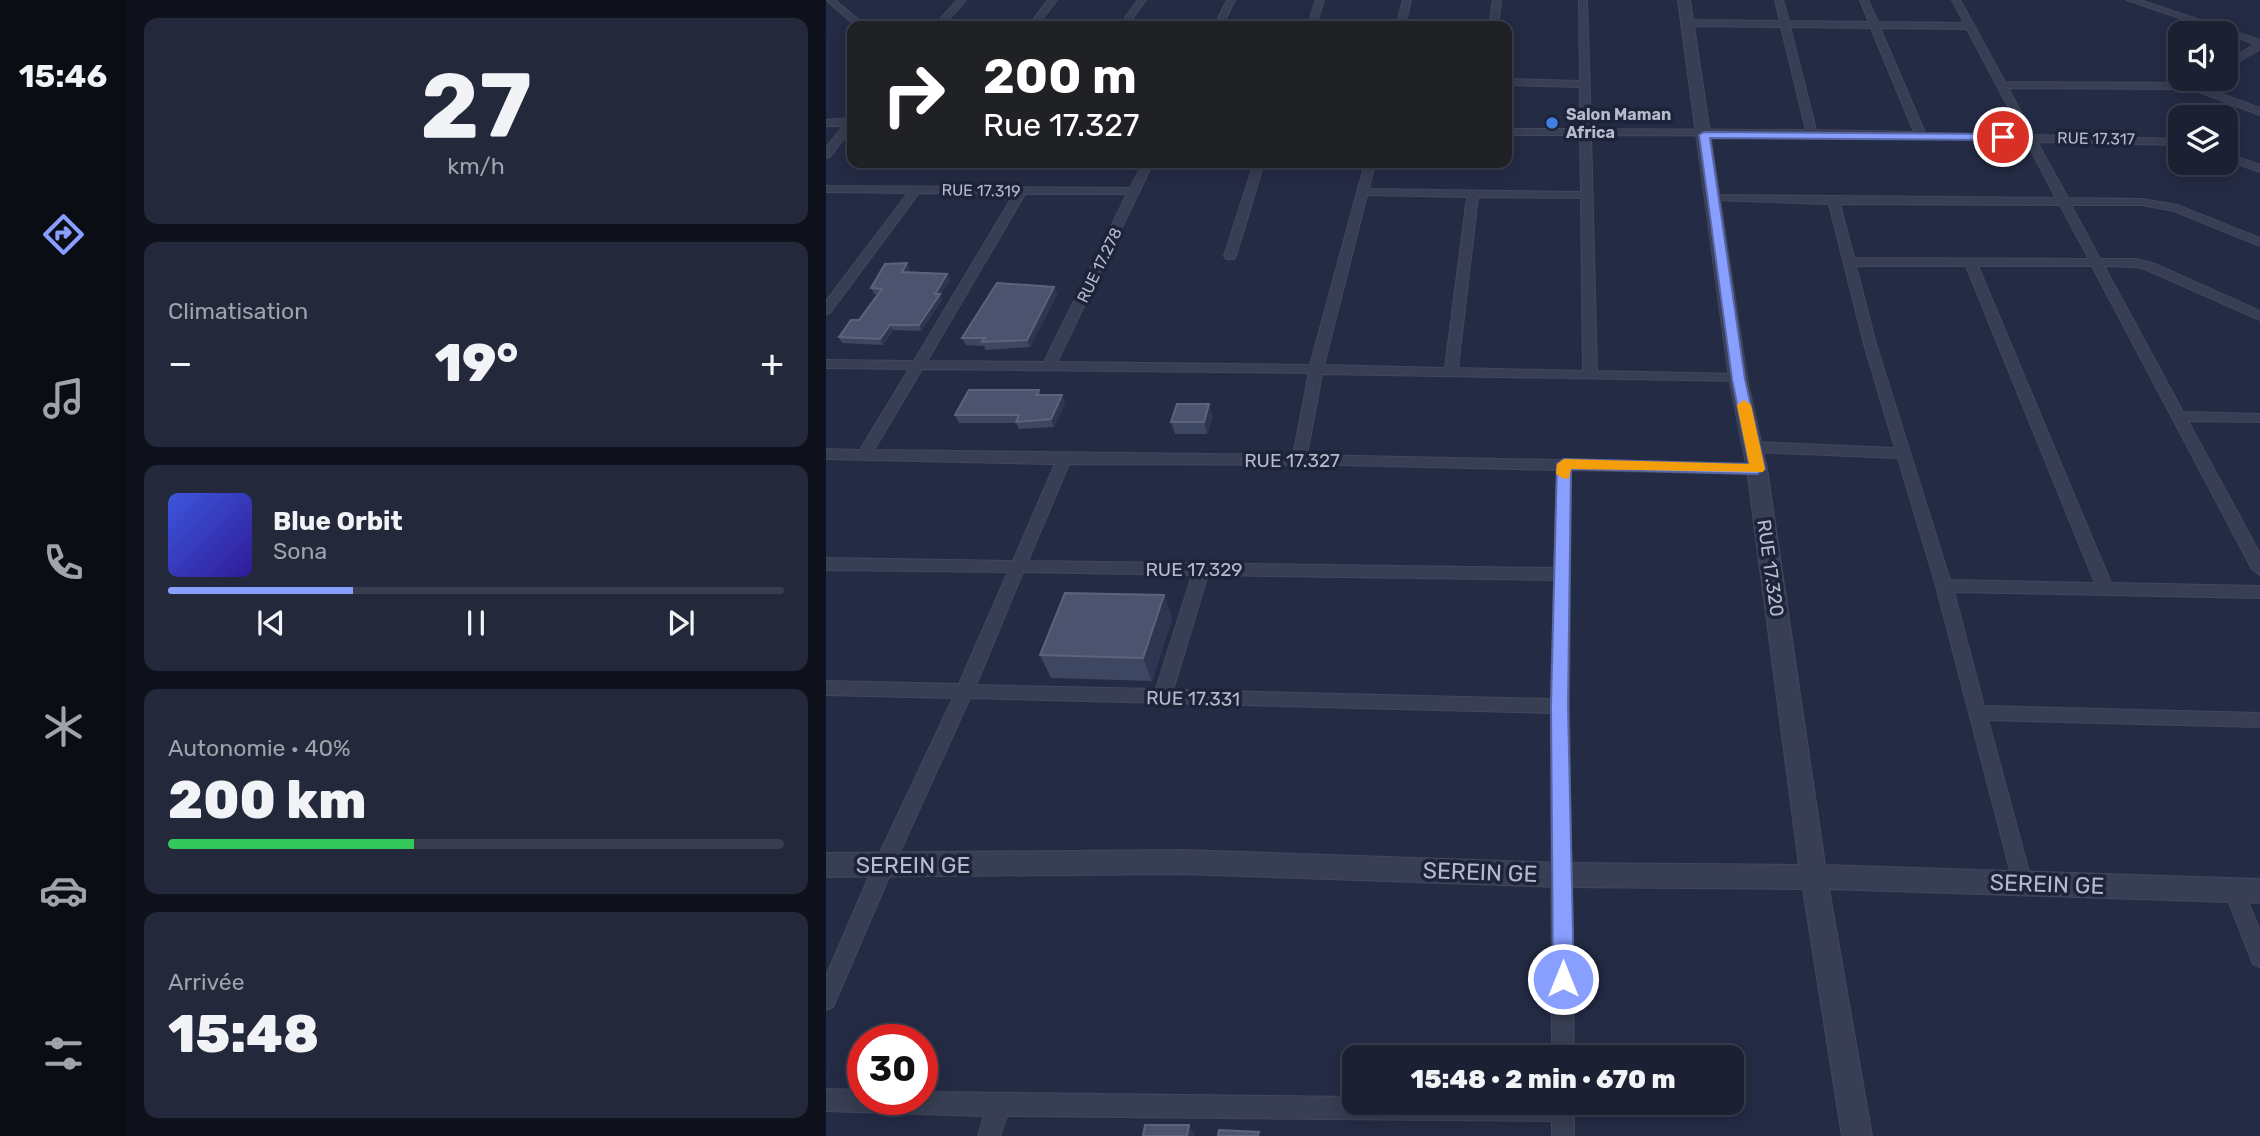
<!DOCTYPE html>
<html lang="fr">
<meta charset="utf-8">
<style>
body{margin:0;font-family:Rubik,sans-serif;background:#24283b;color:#f1f3f6;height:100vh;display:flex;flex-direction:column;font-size:26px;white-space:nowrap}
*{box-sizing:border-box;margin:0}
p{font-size:23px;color:#a0a3ac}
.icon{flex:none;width:38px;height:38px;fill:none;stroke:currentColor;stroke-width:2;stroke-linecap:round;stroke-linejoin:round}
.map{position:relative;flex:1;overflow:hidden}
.sheet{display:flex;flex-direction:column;gap:18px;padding:18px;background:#0f121c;width:700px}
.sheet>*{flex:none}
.hud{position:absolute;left:21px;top:21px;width:665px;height:147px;border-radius:14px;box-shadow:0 4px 18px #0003,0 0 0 2px #393e4e;background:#202124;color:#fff;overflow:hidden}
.fabs{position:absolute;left:1342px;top:21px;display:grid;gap:14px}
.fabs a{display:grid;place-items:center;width:70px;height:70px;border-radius:14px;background:#1b2033;box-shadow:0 4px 18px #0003,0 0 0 2px #393e4e;font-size:35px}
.speed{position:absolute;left:21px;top:1024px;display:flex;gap:14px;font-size:35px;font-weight:700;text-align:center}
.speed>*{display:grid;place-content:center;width:91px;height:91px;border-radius:50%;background:#1b2033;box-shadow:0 4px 18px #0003,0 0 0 2px #393e4e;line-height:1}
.speed .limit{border:10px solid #d22;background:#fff;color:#111}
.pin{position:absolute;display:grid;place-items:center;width:60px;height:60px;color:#fff;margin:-30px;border:4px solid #fff;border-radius:50%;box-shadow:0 2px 7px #0007}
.me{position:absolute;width:77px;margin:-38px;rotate:0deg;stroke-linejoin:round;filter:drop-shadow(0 0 5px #0008)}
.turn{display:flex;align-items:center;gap:24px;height:147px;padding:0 21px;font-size:32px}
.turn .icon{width:91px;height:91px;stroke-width:2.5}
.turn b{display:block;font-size:49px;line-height:60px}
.big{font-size:52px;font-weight:800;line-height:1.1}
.sheet .widget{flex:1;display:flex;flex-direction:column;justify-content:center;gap:10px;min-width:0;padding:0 24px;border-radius:14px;background:#24283b}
.sheet .dial{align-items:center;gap:0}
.dial b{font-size:91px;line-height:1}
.song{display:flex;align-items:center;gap:21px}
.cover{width:84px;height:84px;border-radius:10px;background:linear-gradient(135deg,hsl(230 70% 55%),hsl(250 70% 35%))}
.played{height:7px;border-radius:4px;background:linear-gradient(90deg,#889fff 30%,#393e4e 30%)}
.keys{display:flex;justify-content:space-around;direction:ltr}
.heat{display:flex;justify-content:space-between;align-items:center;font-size:38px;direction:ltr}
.charge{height:10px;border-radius:5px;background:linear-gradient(90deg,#34c759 40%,#393e4e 0)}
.trip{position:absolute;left:516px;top:1045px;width:402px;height:70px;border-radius:14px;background:#1b2033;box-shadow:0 4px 18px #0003,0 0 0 2px #393e4e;font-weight:800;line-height:70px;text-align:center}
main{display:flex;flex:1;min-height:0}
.menu{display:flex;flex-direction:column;width:126px;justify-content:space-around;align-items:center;background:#0b0d14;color:#a0a3ac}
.menu .icon{width:49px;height:49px}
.menu .active{color:#889fff}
.menu b{font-size:32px;color:#f1f3f6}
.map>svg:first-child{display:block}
</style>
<main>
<nav class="menu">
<b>15:46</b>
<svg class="icon active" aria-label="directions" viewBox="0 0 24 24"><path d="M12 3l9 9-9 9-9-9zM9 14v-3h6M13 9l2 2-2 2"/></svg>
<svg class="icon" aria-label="music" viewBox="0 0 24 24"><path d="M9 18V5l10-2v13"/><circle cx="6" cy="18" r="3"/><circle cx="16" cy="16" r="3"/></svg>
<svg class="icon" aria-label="phone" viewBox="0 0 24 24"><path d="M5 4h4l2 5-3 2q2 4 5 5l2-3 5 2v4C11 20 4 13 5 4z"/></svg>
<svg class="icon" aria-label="climate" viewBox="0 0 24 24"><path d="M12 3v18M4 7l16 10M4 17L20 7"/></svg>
<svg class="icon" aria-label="car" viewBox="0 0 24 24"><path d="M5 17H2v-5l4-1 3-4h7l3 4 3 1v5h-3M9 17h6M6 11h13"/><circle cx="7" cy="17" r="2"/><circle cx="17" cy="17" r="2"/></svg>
<svg class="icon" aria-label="filters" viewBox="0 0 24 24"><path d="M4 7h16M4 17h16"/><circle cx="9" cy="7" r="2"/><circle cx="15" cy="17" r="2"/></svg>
</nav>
<section class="sheet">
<div class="widget dial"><b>27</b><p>km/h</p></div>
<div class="widget"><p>Climatisation</p>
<div class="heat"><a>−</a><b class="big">19°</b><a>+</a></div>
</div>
<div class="widget">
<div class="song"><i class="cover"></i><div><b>Blue Orbit</b><p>Sona</p></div></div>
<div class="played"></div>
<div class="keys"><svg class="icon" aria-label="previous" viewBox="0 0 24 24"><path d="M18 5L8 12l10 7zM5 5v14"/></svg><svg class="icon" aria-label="pause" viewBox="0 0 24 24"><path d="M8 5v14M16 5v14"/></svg><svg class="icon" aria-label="next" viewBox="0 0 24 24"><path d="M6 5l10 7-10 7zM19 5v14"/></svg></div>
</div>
<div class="widget"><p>Autonomie · 40%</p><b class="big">200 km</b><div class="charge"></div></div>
<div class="widget"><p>Arrivée</p><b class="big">15:48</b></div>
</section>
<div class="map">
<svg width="1434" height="1136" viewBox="0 0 1434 1136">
<rect width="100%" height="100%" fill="#242b44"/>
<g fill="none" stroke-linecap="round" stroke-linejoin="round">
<!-- minor casing -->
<g stroke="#42475c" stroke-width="2">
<path id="minor" d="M0,0H9L40,26H30Z
M131,0H140L117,26H108Z
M222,0H231L211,26H202Z
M312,0H320L301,26H293Z
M401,0H409L396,26H388Z
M490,0H498L490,26H481Z
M577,0H585L579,26H570Z
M667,0H675L672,26H663Z
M753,0H761L765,129L980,130L955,27L860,26L856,23L860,20L954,21L949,0H957L963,21L1043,22L1034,0H1042L1052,22L1138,23L1126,0H1134L1179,82L1366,83L1434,108V115L1365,89L1182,88L1207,135L1354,139V145L1211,142L1242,198L1316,199L1351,205L1434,238V246L1348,211L1316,205H1245L1274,259H1311L1329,264L1434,311V320L1321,270L1310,267L1278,266L1357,412L1434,414V422L1362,421L1434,554V575L1426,569L1266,266H1152L1285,583L1434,586V598L1128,592L1158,706L1434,713V727L1162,720L1206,883L1203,889L1196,892L1189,889L1110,586L1072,458L928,452L921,447L928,442L1069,448L1038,344L1003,204L887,200L881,197L883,195L1230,198L1200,141L986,136L765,135L771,371L912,374L919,378L917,381L496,374L481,455L931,464L938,469L931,474L745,470L743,706L748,1057H726L725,713L144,698L68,865L7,1007L0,1010V976L48,865L127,698L0,695V681L133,684L182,572L0,570V558L187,561L229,464L0,459V449L34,450L83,369L0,368V360L88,361L188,194L93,193L4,313L0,314V301L82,193L0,192V186L304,188L317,163H327L231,362L484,365L539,163H549L543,189L755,192L754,135H681V129H754V87L681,85V79L754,81ZM964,27L1045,28L1088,132L990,130ZM1054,28L1141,29L1197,135L1099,133ZM199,194H301L218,362L101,361ZM541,195L641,197L619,368L498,365ZM652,197L755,198L757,371L632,368ZM1014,204L1234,205L1263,259L1028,258ZM1030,266H1140L1269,583L1124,580L1050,344ZM96,369L483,373L467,455L48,450ZM243,464L513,465L731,470L728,568L202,561ZM197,572L366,575L330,689L150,685ZM382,575L728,580L725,699L347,690Z
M1301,0H1314L1434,40V49L1400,69V62L1429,44Z
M26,118V128L4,157L0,158V148L17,126H0V120Z
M1400,153L1434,165V172L1400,160Z
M428,163H438L410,256L408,259H400L398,256Z
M1408,881L1415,884L1434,931V967L1427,964L1398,890L1401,884Z
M0,1089L37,1090V1099H96V1092L528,1097V1102H748V1136H726V1121L181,1116L174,1136H152L158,1116L0,1111Z"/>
</g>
<!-- tertiary casing -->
<g stroke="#42475c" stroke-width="2">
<path id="tertiary" d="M852,0H864L921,378L941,469L999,865L1434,879V903L1003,889L1046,1136H1016L977,889L737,887L354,874L0,877V853L354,850L737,863L973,865L921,469L903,378Z"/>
</g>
<!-- minor -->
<use href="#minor" fill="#383e53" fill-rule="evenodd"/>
<!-- tertiary -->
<use href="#tertiary" fill="#383e53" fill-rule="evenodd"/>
</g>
<!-- wall -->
<path fill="#3e4762" d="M84,269L82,272L121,274L124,280L114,295L116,300L95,331L67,330L57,345L16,343L13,337L33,320L52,295L48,294L45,288Z
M228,287L231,295L204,347L160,350L158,346L140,345L136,338Z
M213,390L215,395H236L239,403L228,427L193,429L190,423H133L129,415Z
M387,416L381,434H349L345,422Z
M338,595L346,619L326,681L225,678L214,655Z"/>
<!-- shaded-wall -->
<path fill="#2e3651" d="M81,263L84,269L79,278L76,272Z
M121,274L124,280L114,295L116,300L95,331L93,325Z
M228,287L231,295L204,347L201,340Z
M64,325L67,330L57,345L54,339Z
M236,395L239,403L228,427L225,419Z
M383,404L387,416L381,434L378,422Z
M338,595L346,619L326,681L317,658Z
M363,1125L368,1133V1136H361Z"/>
<!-- building -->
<path fill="#4b536e" stroke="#5c637c" stroke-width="2" d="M81,263L76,272L121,274L109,294H114L93,325H64L54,339L13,337L25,320H33L56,289L45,288L59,264Z
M171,283L228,287L201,340L156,342L159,338H136Z
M143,390H213L210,395H236L225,419L190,422L193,415H129Z
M351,404H383L378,422H345Z
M239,593L338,595L317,658L214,655Z
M319,1125H363L361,1136H317Z
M393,1130L433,1132L432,1136H392Z"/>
<!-- route -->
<path fill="#889fff" stroke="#5867a6" stroke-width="2" d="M878,132L1177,134L1182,137L1177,140L884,138L919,379L939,469L931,474L745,469L742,706L748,979L745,986L737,989L730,986L727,979L725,706L731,464L738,459L923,464L906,379L873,135Z"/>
<!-- slow -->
<path fill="#f59e0b" d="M918,400L925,405L939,469L937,472L745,469L743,478L738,479L730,474L731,464L738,459L923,464L911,405Z"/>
<!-- markers -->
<circle fill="#3f7fe0" stroke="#1d2338" stroke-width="2.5" cx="726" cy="123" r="7"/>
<g text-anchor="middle" stroke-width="7" stroke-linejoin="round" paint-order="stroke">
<!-- far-poi labels -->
<g font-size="16" font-weight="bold" fill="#b6bacd" stroke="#1d2338" text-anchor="start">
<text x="740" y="120">Salon Maman<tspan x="740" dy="18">Africa</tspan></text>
</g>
<!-- far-street labels -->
<g font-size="16" fill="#b6bacd" stroke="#1d2338">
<text transform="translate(1270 138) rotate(1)" y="6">RUE 17.317</text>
<text transform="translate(155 190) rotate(1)" y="6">RUE 17.319</text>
<text transform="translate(273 265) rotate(-64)" y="6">RUE 17.278</text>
</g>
<!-- street labels -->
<g font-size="19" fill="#b6bacd" stroke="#1d2338">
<text x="466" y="467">RUE 17.327</text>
<text transform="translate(945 568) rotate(82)" y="7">RUE 17.320</text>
<text x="368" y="576">RUE 17.329</text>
<text transform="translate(367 698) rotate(1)" y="7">RUE 17.331</text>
</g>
<!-- near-street labels -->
<g font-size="23" fill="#b6bacd" stroke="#1d2338">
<text x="87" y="873">SEREIN GE</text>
<text transform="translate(654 872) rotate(2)" y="8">SEREIN GE</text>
<text transform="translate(1221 884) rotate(2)" y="8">SEREIN GE</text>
</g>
</g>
</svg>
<div class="fabs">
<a><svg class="icon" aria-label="sound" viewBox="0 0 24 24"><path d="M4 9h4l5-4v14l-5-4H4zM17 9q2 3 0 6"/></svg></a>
<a><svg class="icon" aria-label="layers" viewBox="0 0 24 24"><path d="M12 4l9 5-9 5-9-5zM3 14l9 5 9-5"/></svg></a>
</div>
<div class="speed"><div class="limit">30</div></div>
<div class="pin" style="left:1177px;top:137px;background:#d93025"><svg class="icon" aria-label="arrive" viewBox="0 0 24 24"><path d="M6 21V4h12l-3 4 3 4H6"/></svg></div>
<svg class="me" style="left:737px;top:979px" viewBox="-20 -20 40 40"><circle r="17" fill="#889fff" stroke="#fff" stroke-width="3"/><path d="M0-11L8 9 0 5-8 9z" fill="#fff"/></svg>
<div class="trip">15:48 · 2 min · 670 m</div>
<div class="hud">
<div class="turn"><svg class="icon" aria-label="right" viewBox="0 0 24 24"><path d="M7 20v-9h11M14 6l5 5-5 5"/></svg><div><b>200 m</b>Rue 17.327</div></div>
</div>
</div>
</main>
